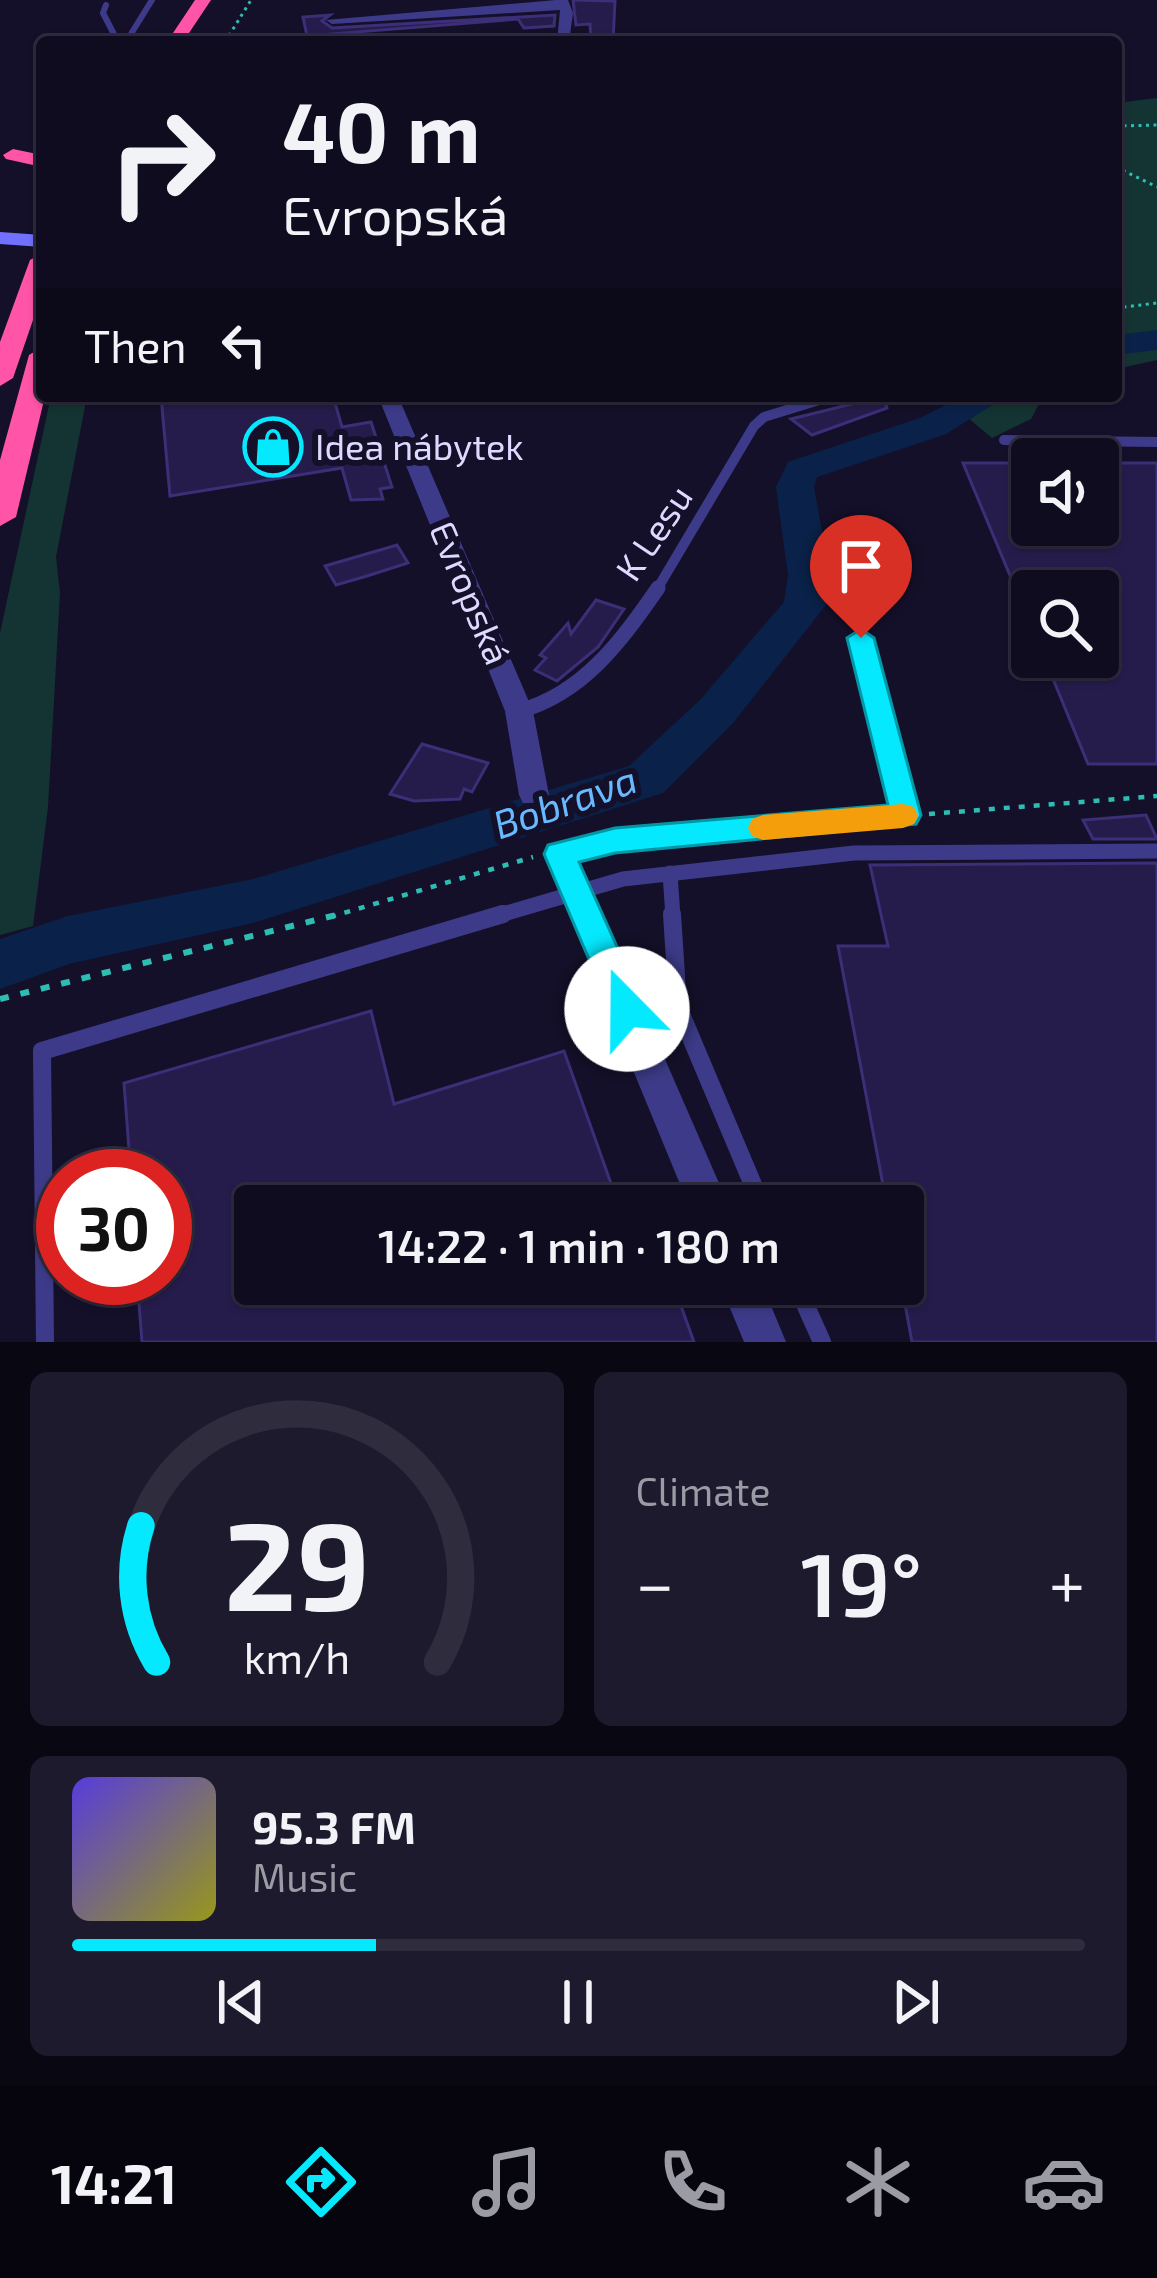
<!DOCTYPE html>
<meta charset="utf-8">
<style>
body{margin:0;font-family:"Exo 2",sans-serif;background:#1d1a2d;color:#f1f3f6;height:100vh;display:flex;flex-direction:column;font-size:45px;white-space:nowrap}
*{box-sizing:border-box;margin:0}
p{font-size:39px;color:#9b9ba5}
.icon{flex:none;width:66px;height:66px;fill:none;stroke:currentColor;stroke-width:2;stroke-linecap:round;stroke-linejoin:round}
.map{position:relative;height:1342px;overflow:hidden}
.side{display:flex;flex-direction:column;gap:30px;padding:30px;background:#080712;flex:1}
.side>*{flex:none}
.guide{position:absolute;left:36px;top:36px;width:1086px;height:366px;border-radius:12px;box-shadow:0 3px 9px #0004,0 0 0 3px #2f2c3e;background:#0f0c20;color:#f1f3f6;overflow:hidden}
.fabs{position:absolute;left:1011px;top:438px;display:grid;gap:24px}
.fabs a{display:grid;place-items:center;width:108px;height:108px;border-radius:12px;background:#0f0c20;box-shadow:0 3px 9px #0004,0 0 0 3px #2f2c3e;font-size:60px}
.speed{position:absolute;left:36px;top:1149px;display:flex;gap:24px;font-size:60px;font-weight:700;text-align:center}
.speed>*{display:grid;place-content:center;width:156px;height:156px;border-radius:50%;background:#0f0c20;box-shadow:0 3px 9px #0004,0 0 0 3px #2f2c3e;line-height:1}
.speed .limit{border:18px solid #d22;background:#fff;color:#111}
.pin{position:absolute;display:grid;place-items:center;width:102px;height:102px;color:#fff;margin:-123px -51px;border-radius:50% 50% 50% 0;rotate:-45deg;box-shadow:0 0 12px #0007}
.pin .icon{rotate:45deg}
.me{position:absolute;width:132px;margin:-66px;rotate:338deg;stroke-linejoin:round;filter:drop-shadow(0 0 9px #0008)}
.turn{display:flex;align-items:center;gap:42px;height:252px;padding:0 48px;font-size:54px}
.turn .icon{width:156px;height:156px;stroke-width:2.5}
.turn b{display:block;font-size:84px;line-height:102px}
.then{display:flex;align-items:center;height:114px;padding:0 48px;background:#0003;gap:24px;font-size:45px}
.big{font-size:90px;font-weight:600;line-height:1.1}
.side .widget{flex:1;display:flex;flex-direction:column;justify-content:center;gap:18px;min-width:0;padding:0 42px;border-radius:18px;background:#1d1a2d}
.side .dial{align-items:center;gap:0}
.dial svg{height:312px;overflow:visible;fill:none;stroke:#2f2c3e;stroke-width:7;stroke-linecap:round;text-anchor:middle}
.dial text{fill:#f1f3f6;stroke:none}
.song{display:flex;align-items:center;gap:36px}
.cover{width:144px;height:144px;border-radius:18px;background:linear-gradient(135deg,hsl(250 70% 55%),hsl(60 70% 35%))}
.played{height:12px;border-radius:6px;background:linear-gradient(90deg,#05e9ff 30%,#2f2c3e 30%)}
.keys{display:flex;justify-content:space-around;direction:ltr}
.heat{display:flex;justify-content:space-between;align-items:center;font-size:66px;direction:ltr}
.side .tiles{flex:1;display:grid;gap:30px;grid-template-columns:1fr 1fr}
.widget:last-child{grid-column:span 2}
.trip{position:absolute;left:234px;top:1185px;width:690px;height:120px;border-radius:12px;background:#0f0c20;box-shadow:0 3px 9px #0004,0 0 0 3px #2f2c3e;font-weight:600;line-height:120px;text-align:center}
.tab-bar{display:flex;height:192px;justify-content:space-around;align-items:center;background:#06050d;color:#9b9ba5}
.tab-bar .icon{width:84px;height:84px}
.tab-bar .selected{color:#05e9ff}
.tab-bar b{font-size:54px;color:#f1f3f6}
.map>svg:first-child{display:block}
</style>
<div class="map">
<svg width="1157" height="1342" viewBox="0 0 1157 1342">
<rect width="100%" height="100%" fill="#14102a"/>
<!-- green -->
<path fill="#133432" d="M1157,98V360L1116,369V103Z
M51,396H87L56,557L60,593L48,807L33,926L0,935V633Z
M942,396H1043L1031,419L992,438Z"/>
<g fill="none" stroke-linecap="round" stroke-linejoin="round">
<!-- river -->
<path fill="#0a2249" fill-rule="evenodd" d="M1157,330V350L1116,355V335Z
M964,396H1007L946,434L817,477L814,487L830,575L826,605L733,723L663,793L253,923L69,964L0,989V939L68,916L253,879L629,766L701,699L784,602L788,575L776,487L788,462L920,418Z"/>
</g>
<!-- building -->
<path fill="#251c4b" stroke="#3c2e77" stroke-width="3" d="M573,0L615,1L613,42L591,41L590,24L576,25Z
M330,15L322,21L332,28L555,15L554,26L524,28L518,19L307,36L303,17Z
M161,396H333L342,427L371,422L392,487L380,489L383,499L351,500L342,468L170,496Z
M884,396L887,408L812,435L791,419Z
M963,463H1032V525H1095L1098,531V463H1157V764H1088L1044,657H1098V591H1032V628Z
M397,545L408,563L367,576L336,585L325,566Z
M596,600L624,609L598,647L557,681L535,670L546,658L540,655L568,623L571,634Z
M422,744L488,763L472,792L464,789L460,799L414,801L390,794Z
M1146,815L1157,839H1093L1083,820Z
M1157,863V1342H912L903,1293V1206H887L838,946H888L870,865Z
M371,1011L394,1104L564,1051L619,1206H255V1284H673L694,1342H142L137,1278H165V1176H131L124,1083Z"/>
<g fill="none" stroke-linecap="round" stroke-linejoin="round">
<!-- path-far2 -->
<path stroke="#2fbdb3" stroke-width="3" stroke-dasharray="3 4.5" stroke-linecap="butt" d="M225,42L251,0
M1116,126L1157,125
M1116,167L1157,187
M1116,308L1157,303"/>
<!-- path-far1 -->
<path stroke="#2fbdb3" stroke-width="4.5" stroke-dasharray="6 9" stroke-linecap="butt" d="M929,814L1157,796
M330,917L533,857"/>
<!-- path -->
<path stroke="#2fbdb3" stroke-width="6" stroke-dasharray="9 12" stroke-linecap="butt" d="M0,999L340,914"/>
<!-- lane-far3 -->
<path stroke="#3d3b89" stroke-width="6" d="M106,5L103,13L118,42
M126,42L152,0"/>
<!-- lane-far2 -->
<path stroke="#3d3b89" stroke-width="10" d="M1004,440L1157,442
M656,591L754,426L764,417L832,396"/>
<!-- lane-far1 -->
<path stroke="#3d3b89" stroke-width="15" d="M519,711C583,694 622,640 658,588
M670,873L673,917
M493,917L623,879L854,853L1157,851"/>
<!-- lane -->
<path stroke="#3d3b89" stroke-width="18" d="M672,914L678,1007L762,1206
M796,1284L822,1342
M45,1342L42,1051L503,914"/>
<!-- street -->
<path fill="#3d3b89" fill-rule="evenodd" d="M556,0H568L573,13L569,42H557L560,10L332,24L326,20Z
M378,396H398L533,711L549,795L545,803H523L519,795L505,711Z
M861,628L874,637L920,815L916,823L615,853L579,862L729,1206H689L544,854L549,845L615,829L887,805L848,637Z
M720,1284H762L786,1342H744Z"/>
<!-- secondary -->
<path fill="#7270ff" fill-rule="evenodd" d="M0,232L42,235V247L0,244Z"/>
<!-- highway -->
<path fill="#ff54a8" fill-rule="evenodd" d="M195,0H211L183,42H167Z
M13,149L42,155V167L6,159L3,155Z
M42,253V294L13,378L0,386V342L30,260Z
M42,347L45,396L16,517L0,526V460L29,355Z"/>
</g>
<!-- route -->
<path fill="#05e9ff" stroke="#0397a6" stroke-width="3" d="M861,629L874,638L921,815L916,824L615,853L579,862L645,1009L639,1020L627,1024L615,1020L544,854L548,845L615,828L888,805L847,638Z"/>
<!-- slow -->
<path fill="#f59e0b" d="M903,804L914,807L918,816L914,824L903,828L763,840L752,836L748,828L752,819L763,815Z"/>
<!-- icons -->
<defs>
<g id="shop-ring" transform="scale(3)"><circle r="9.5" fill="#14102a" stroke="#05e9ff" stroke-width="1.5"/><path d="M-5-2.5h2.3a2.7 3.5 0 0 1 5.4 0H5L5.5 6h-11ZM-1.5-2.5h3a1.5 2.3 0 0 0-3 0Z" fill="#05e9ff"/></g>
</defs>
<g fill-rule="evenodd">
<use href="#shop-ring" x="273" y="447"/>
</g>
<g text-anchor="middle" stroke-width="12" stroke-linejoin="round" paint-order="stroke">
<!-- poi labels -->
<g font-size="36" fill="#ddd9ff" stroke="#14102a" text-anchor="start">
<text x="315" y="460">Idea nábytek</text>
</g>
<!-- street labels -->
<g font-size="36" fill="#ddd9ff" stroke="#14102a">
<text transform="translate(654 533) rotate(-56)" y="13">K Lesu</text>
<text transform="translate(470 593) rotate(67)" y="13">Evropská</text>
</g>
<!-- water labels -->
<g font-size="39" font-style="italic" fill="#67baff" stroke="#14102a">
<text transform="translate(565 802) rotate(-19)" y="14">Bobrava</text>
</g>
</g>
</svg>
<div class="fabs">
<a><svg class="icon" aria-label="sound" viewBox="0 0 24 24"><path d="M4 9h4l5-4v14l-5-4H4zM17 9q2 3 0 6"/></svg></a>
<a><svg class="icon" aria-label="search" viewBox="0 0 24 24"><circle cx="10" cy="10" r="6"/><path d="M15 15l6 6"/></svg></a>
</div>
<div class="speed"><div class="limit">30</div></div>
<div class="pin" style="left:861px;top:638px;background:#d93025"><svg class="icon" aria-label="arrive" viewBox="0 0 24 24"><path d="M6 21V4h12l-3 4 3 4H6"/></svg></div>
<svg class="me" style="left:627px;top:1009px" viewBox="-20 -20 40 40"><circle r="19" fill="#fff"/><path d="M0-13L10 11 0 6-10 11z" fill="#05e9ff"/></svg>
<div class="trip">14:22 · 1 min · 180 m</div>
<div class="guide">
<div class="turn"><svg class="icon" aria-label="right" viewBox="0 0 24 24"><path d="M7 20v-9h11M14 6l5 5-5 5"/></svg><div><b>40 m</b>Evropská</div></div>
<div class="then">Then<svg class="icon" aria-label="left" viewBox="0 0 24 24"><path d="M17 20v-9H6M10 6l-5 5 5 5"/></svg></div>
</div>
</div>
<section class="side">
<div class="tiles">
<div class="widget dial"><svg viewBox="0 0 100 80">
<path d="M14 69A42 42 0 1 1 86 69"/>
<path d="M14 69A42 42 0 0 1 10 34" stroke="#05e9ff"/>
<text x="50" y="56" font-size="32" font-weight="700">29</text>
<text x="50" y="72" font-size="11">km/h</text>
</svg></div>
<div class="widget"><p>Climate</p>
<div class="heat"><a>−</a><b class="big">19°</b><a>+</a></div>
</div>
<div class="widget">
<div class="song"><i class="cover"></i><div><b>95.3 FM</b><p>Music</p></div></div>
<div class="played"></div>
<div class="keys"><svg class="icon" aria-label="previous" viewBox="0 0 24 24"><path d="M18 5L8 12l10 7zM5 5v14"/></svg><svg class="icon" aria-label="pause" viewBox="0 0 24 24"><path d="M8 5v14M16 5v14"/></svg><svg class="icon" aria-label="next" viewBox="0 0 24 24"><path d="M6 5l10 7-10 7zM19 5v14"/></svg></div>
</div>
</div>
</section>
<nav class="tab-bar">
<b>14:21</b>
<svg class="icon selected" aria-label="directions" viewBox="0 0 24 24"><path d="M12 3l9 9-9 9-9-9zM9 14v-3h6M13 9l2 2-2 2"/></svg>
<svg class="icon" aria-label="music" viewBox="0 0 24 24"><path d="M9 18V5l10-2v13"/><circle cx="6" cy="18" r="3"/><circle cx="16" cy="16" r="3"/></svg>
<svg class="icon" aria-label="phone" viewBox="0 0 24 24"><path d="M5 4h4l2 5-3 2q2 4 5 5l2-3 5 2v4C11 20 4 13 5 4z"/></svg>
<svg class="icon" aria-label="climate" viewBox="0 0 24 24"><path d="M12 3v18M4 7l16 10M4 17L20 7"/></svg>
<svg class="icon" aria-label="car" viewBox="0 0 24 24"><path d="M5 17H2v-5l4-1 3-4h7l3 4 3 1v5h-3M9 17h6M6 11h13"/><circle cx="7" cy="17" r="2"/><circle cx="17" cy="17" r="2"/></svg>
</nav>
